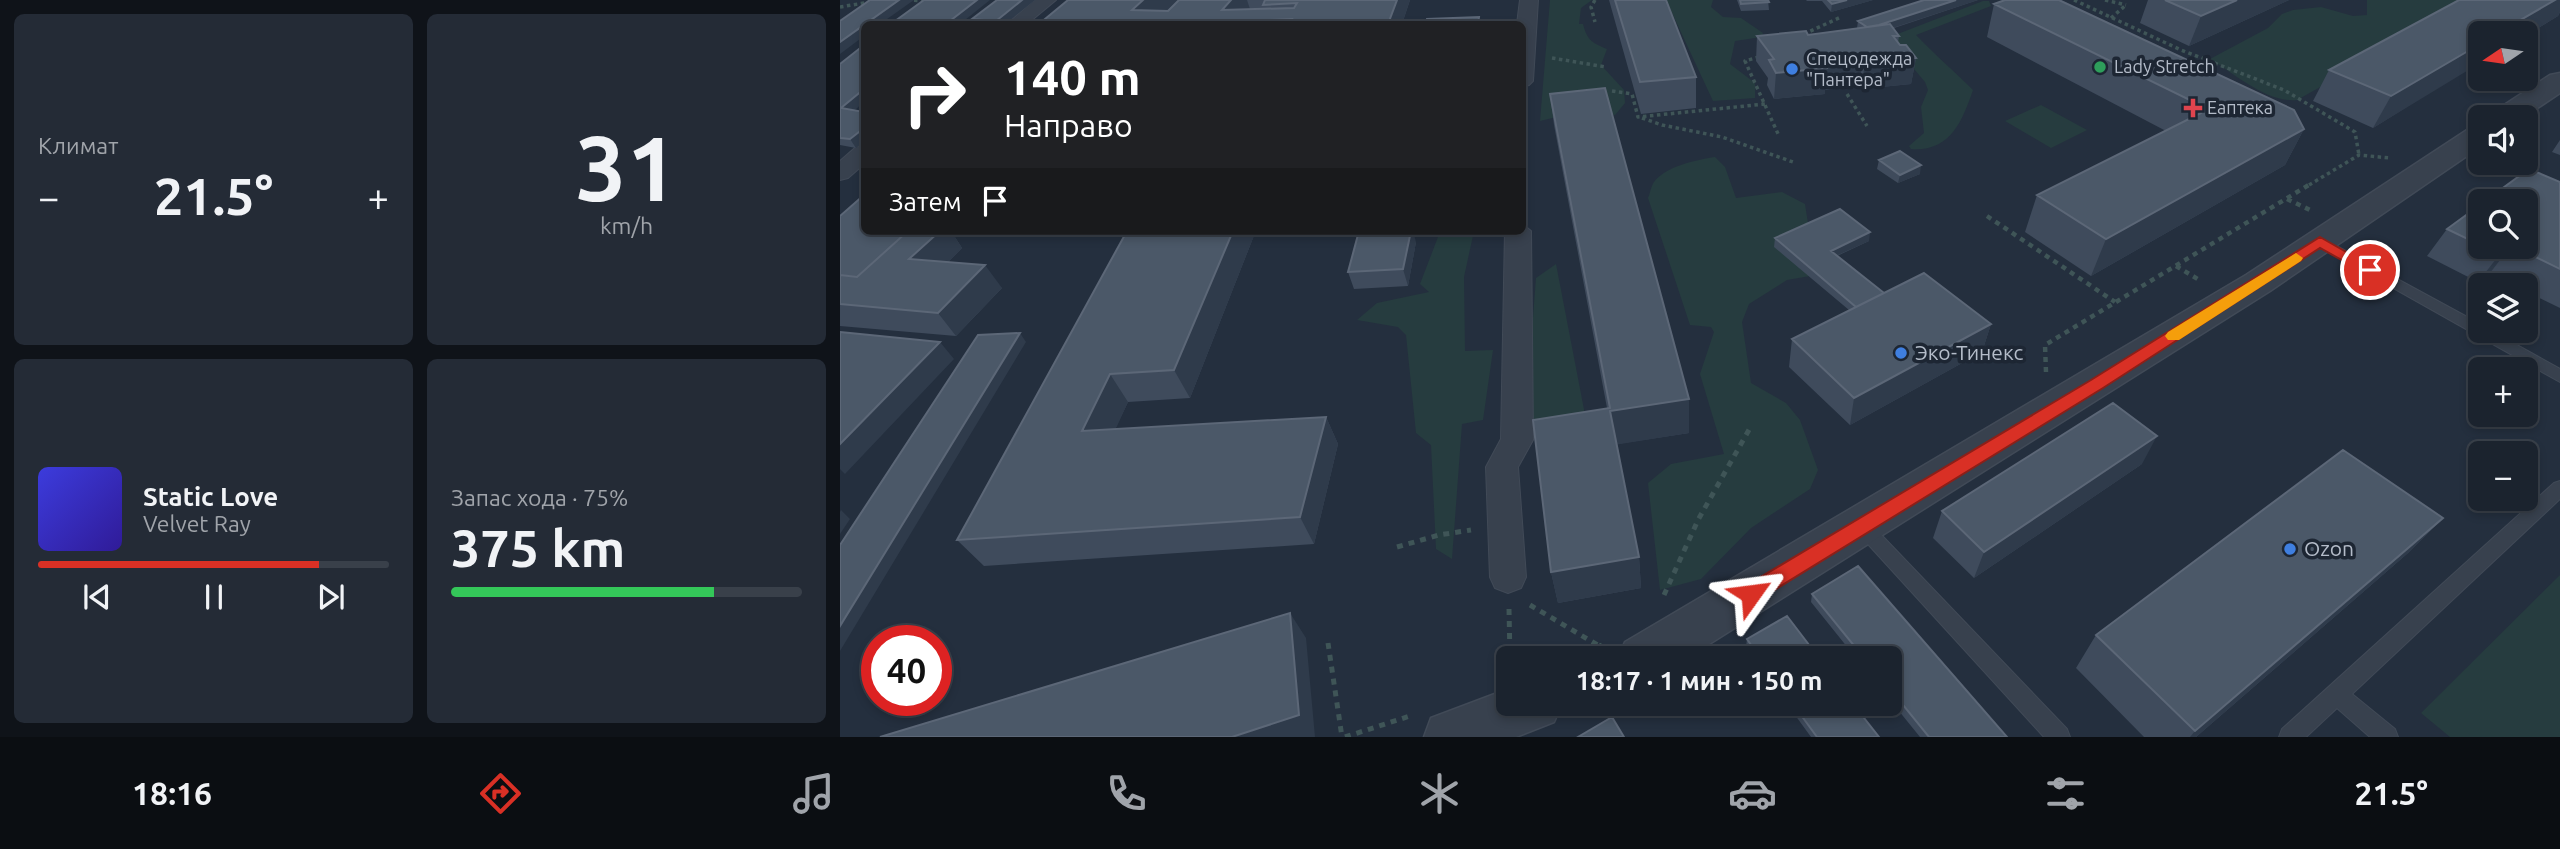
<!DOCTYPE html>
<html lang="ru">
<meta charset="utf-8">
<style>
body{margin:0;font-family:Ubuntu,sans-serif;background:#242b36;color:#f1f3f6;height:100vh;display:flex;flex-direction:column;font-size:26px;white-space:nowrap}
*{box-sizing:border-box;margin:0}
p{font-size:23px;color:#a0a4aa}
.icon{flex:none;width:38px;height:38px;fill:none;stroke:currentColor;stroke-width:2;stroke-linecap:round;stroke-linejoin:round}
.map{position:relative;flex:1;overflow:hidden}
.drawer{display:flex;flex-direction:column;gap:14px;padding:14px;background:#0f1319;width:840px}
.drawer>*{flex:none}
.top-card{position:absolute;left:21px;top:21px;width:665px;height:214px;border-radius:10px;box-shadow:0 4px 10px #0003,0 0 0 2px #39404a;background:#202124;color:#fff;overflow:hidden}
.needle{width:46px;rotate:257deg}
.fabs{position:absolute;left:1628px;top:21px;display:grid;gap:14px}
.fabs a{display:grid;place-items:center;width:70px;height:70px;border-radius:10px;background:#1b232e;box-shadow:0 4px 10px #0003,0 0 0 2px #39404a;font-size:35px}
.speed{position:absolute;left:21px;top:625px;display:flex;gap:14px;font-size:35px;font-weight:700;text-align:center}
.speed>*{display:grid;place-content:center;width:91px;height:91px;border-radius:50%;background:#1b232e;box-shadow:0 4px 10px #0003,0 0 0 2px #39404a;line-height:1}
.speed .limit{border:10px solid #d22;background:#fff;color:#111}
.pin{position:absolute;display:grid;place-items:center;width:60px;height:60px;color:#fff;margin:-30px;border:4px solid #fff;border-radius:50%;box-shadow:0 2px 7px #0007}
.me{position:absolute;width:77px;margin:-38px;rotate:59deg;stroke-linejoin:round;filter:drop-shadow(0 0 5px #0008)}
.turn{display:flex;align-items:center;gap:24px;height:147px;padding:0 28px;font-size:32px}
.turn .icon{width:91px;height:91px;stroke-width:2.5}
.turn b{display:block;font-size:49px;line-height:60px}
.then{display:flex;align-items:center;height:66px;padding:0 28px;background:#0003;gap:14px;font-size:26px}
.big{font-size:52px;font-weight:600;line-height:1.1}
.drawer .widget{flex:1;display:flex;flex-direction:column;justify-content:center;gap:10px;min-width:0;padding:0 24px;border-radius:10px;background:#242b36}
.drawer .dial{align-items:center;gap:0}
.dial b{font-size:91px;line-height:1}
.song{display:flex;align-items:center;gap:21px}
.cover{width:84px;height:84px;border-radius:10px;background:linear-gradient(135deg,hsl(240 70% 55%),hsl(250 70% 35%))}
.played{height:7px;border-radius:4px;background:linear-gradient(90deg,#d93025 80%,#39404a 80%)}
.keys{display:flex;justify-content:space-around;direction:ltr}
.heat{display:flex;justify-content:space-between;align-items:center;font-size:38px;direction:ltr}
.charge{height:10px;border-radius:5px;background:linear-gradient(90deg,#34c759 75%,#39404a 0)}
.drawer .tiles{flex:1;display:grid;gap:14px;grid-template-columns:repeat(2,1fr)}
.trip{position:absolute;left:656px;top:646px;width:406px;height:70px;border-radius:10px;background:#1b232e;box-shadow:0 4px 10px #0003,0 0 0 2px #39404a;font-weight:600;line-height:70px;text-align:center}
.menu{display:flex;height:112px;justify-content:space-around;align-items:center;background:#0b0e12;color:#a0a4aa}
.menu .icon{width:49px;height:49px}
.menu .on{color:#d93025}
.menu b{font-size:32px;color:#f1f3f6}
main{display:flex;flex:1;min-height:0}
.map>svg:first-child{display:block}
</style>
<main>
<section class="drawer">
<div class="tiles">
<div class="widget"><p>Климат</p>
<div class="heat"><a>−</a><b class="big">21.5°</b><a>+</a></div>
</div>
<div class="widget dial"><b>31</b><p>km/h</p></div>
<div class="widget">
<div class="song"><i class="cover"></i><div><b>Static Love</b><p>Velvet Ray</p></div></div>
<div class="played"></div>
<div class="keys"><svg class="icon" aria-label="previous" viewBox="0 0 24 24"><path d="M18 5L8 12l10 7zM5 5v14"/></svg><svg class="icon" aria-label="pause" viewBox="0 0 24 24"><path d="M8 5v14M16 5v14"/></svg><svg class="icon" aria-label="next" viewBox="0 0 24 24"><path d="M6 5l10 7-10 7zM19 5v14"/></svg></div>
</div>
<div class="widget"><p>Запас хода · 75%</p><b class="big">375 km</b><div class="charge"></div></div>
</div>
</section>
<div class="map">
<svg width="1720" height="737" viewBox="0 0 1720 737">
<rect width="100%" height="100%" fill="#242f3e"/>
<!-- green -->
<path fill="#263c3f" d="M710,0H752L741,8L739,24H743C747,40 752,43 767,49L761,65L784,90L785,103L775,115L737,112L700,121Z
M826,0H873L871,7L883,17L901,18L923,33L922,37L895,41L890,64L915,83V98L873,101Z
M1496,0H1636L1457,100C1427,103 1395,74 1370,59L1428,28L1442,14L1453,10L1481,7L1513,16L1527,15V0Z
M1143,1H1149L1151,6L1076,35C1095,55 1114,71 1133,90C1122,122 1110,152 1071,149L1069,146L1084,133L1081,107L1088,90L1085,82L1063,56L1055,35Z
M1201,105L1247,130L1211,148L1165,121Z
M875,157L885,167L896,198L942,192L965,204L976,275L947,280L909,304L902,322L911,383L946,403L960,420L978,470L970,489L911,528L861,579L820,590L808,483L831,464L884,454L860,374L874,332L871,327L850,325L808,198C810,194 811,186 814,182C826,166 856,160 875,157Z
M595,231H634L624,277L625,351L653,350L643,420L622,424L612,559L596,549L591,445L576,433L566,335L558,327L517,320L537,303L589,292L580,284L598,237Z
M716,264L747,425L684,435L696,278Z
M1720,575V737H1610L1581,713Z"/>
<g fill="none" stroke-linecap="round" stroke-linejoin="round">
<!-- service casing -->
<g stroke="#414a57" stroke-width="2">
<path id="service" d="M1480,237L1640,324V331H1652L1720,369V382L1475,244L1473,241Z
M1720,481V499L1512,694L1555,729L1558,737H1530L1497,708L1466,737H1439L1442,729L1714,483Z
M1022,518L1028,521L1227,729L1230,737H1204L1016,531L1013,526L1016,521Z"/>
</g>
<!-- minor casing -->
<g stroke="#414a57" stroke-width="2">
<path id="minor" d="M195,0H216L187,24H167Z
M680,0H698L693,81L689,85L682,87V24H677Z
M24,145V164L8,178L0,180V161L16,147Z
M682,224L691,231L693,440L678,467L686,577L681,588L668,593L655,588L650,577L646,467L661,439L665,231H682Z"/>
</g>
<!-- tertiary casing -->
<g stroke="#414a57" stroke-width="3">
<path id="tertiary" d="M1720,73V93L1684,117H1651L1655,111L1710,75Z
M1640,125V147L1430,291L847,658H778L785,642L1406,275L1630,128Z
M668,689V704H722L714,722L676,737H584L591,718Z"/>
</g>
<!-- path-far2 -->
<path stroke="#3f5557" stroke-width="3.5" stroke-dasharray="3.5 3.5" stroke-linecap="butt" d="M67,0L86,1
M755,0L751,7L755,22
M1234,0L1341,50L1444,90L1515,132L1519,155
M1265,0L1286,5
M0,7L30,2
M1271,18L1286,5
M964,34L1001,17
M919,57L905,61L939,136
M712,58L766,67
M772,91L792,94L798,117L925,104
M1007,94L1027,126
M802,118L822,125L882,137L953,162
M1469,185L1519,155L1550,158"/>
<!-- path-far1 -->
<path stroke="#3f5557" stroke-width="4.5" stroke-dasharray="5 5" stroke-linecap="butt" d="M1447,199L1470,210
M1147,216L1275,302
M1336,266L1361,281
M1206,372L1205,345L1472,183"/>
<!-- path -->
<path stroke="#3f5557" stroke-width="5" stroke-dasharray="6 6" stroke-linecap="butt" d="M557,547L599,535L631,530
M824,595L858,520L910,428
M690,605L761,647
M669,609L670,658
M488,643L502,737
M726,658L762,645
M505,737L573,715"/>
<!-- service -->
<use href="#service" fill="#38414e" fill-rule="evenodd"/>
<!-- minor -->
<use href="#minor" fill="#38414e" fill-rule="evenodd"/>
<!-- tertiary -->
<use href="#tertiary" fill="#38414e" fill-rule="evenodd"/>
</g>
<!-- wall -->
<path fill="#3f4b5c" d="M157,0H195L165,24H135L132,19Z
M339,0H570L562,24H199Z
M769,0H826L856,77V108L801,114Z
M897,0H928L929,10L901,11Z
M966,0H1033L991,12L982,1H967Z
M1084,0H1138L1054,28L1059,36L1058,43L1060,45L1076,58L1071,84L1021,89L1019,86L985,90V94L934,99L927,85L928,78L916,61L917,36L968,35L1017,28L1018,21Z
M1308,0H1449L1349,46L1300,23Z
M1720,0V12L1718,16L1685,36V33L1533,128L1473,101L1489,70Z
M1154,4L1464,129L1445,165L1251,276L1185,232L1197,195L1326,131L1147,37Z
M0,64L14,110L16,148L0,145Z
M710,94L849,399V433L777,444L799,557L801,588L718,603L711,572L767,408L714,125Z
M1720,140V155L1712,152Z
M1039,160L1080,174L1058,183L1037,169Z
M1720,182V308L1685,291V285H1674L1650,273L1638,282L1587,256L1607,229L1640,205V247H1685Z
M0,216L24,231H111L122,248L108,262L162,288L116,336L0,326Z
M287,231L415,233L350,398L288,402L275,429L486,417L498,444L474,544L144,566L117,540Z
M935,238L1029,241L997,256L1044,293L1151,324L1142,352L1010,425L949,367L952,339L1009,310L934,247Z
M576,242L568,286L514,289L508,272Z
M1302,464L1134,578L1093,538L1102,511Z
M1603,518L1568,553L1356,737H1304L1236,668L1256,635Z
M972,594L1167,737H1080L1050,700V658H1016L971,602Z
M907,639L979,658H914L906,647Z
M947,704H1013L1039,737H971Z"/>
<!-- shaded-wall -->
<path fill="#2f3b4b" d="M59,0H74L40,24H24V36L0,54V42Z
M137,0H150L120,24H106Z
M182,0H195L165,24H158L156,21Z
M303,0H338L316,22L292,10Z
M391,0H407L411,12L382,10Z
M557,0H570L562,24H548Z
M1007,0H1033L991,12L992,4Z
M1116,0H1138L1028,36L1029,28Z
M1397,0H1449L1349,46L1361,16Z
M1715,0H1720V12L1718,16L1685,36V33H1658Z
M1640,44V63L1533,128L1551,96Z
M1076,58L1071,84L1021,89L1025,63Z
M1023,60L1019,86L985,90V94L934,99L936,73L986,64Z
M24,89V102L7,117L1,108Z
M24,128V141L16,148L10,139Z
M1464,129L1445,165L1251,276L1266,239Z
M1081,165L1080,174L1058,183L1060,175Z
M78,231H111L122,248L87,282L37,300Z
M393,231H414L415,233L350,398L334,370Z
M571,231H573L576,242L568,286L563,269Z
M1030,232L1029,241L989,259L991,251Z
M1670,247L1650,273L1638,282L1660,254Z
M145,265L162,288L116,336L98,313Z
M1151,324L1142,352L1010,425L1014,398Z
M180,333L186,342L0,651V626Z
M100,342L114,359L5,474L0,469V444Z
M270,374L288,402L262,459L242,431Z
M849,399V433L774,445L770,411Z
M486,417L498,444L474,544L460,517Z
M1317,436L1302,464L1134,578L1144,552Z
M1,510L10,519L0,534V512Z
M1603,518L1568,553L1356,737H1350L1355,731Z
M799,557L801,588L718,603L711,572Z
M450,613L466,638L475,737H392Z"/>
<!-- building -->
<path fill="#4b5868" stroke="#5c6777" stroke-width="2" d="M30,0H59L0,42V21Z
M84,0H137L106,24H51Z
M157,0H182L156,21L132,19Z
M228,0H303L292,10L328,11L339,0H391L382,10L454,8L457,3L423,5L425,0H557L548,24H450L452,19L367,23L365,24H314L316,22L282,21L277,24H199Z
M775,0H826L856,77L800,82Z
M900,0H928L929,2L901,4Z
M988,0H1007L992,4Z
M1084,0H1116L1039,25L1027,27L1018,21Z
M1165,0H1219L1454,110L1464,129L1266,239L1197,195L1361,113L1356,103L1154,4Z
M1325,0H1397L1361,16Z
M1619,0H1715L1658,33H1640V44L1551,96L1489,70Z
M639,17L638,24H586L587,19Z
M1050,24L1059,36H1053L1060,45H1066L1076,58L1025,63L1023,60L986,64L987,68L936,73L929,60L934,59L917,36L966,31L968,35Z
M24,45V89L1,108L24,112V128L10,139L0,138V64Z
M765,88L849,399L770,411L799,557L711,572L693,420L770,408L710,94Z
M1060,151L1081,165L1060,175L1039,160Z
M1689,169L1720,182V269L1675,247H1685V201H1645Z
M24,195V231H68L17,277L0,275V216Z
M1640,205V245L1607,229Z
M1000,209L1030,232L991,251L1044,293L1016,307L935,238Z
M68,231H100L69,259L145,265L98,313L0,304V275L17,277Z
M287,231H393L334,370L270,374L242,431L486,417L460,517L117,540Z
M519,231H571L563,269L508,272Z
M1644,247H1670L1660,254Z
M1084,273L1151,324L1014,398L952,339Z
M0,332L100,342L0,444Z
M180,333L0,626V545L138,335Z
M1273,403L1317,436L1144,552L1102,511Z
M1503,450L1603,518L1355,731L1256,635Z
M1018,566L1167,737H1089L1050,689V658H1024L972,594Z
M450,613L459,715L392,737H40Z
M947,616L979,658H920L907,639Z
M953,704H1013L1039,737H977Z
M772,717L784,737H738Z"/>
<!-- route -->
<path fill="#d93025" stroke="#8d1f18" stroke-width="2" d="M1480,237L1538,270L1530,274L1525,273L1480,248L1263,388L918,600L911,602L904,600L902,594L904,587L1251,380Z"/>
<!-- slow -->
<path fill="#f59e0b" d="M1456,253L1463,258L1461,261L1339,340H1328L1325,336L1328,332Z"/>
<!-- markers -->
<circle fill="#2e9e5b" stroke="#1d2633" stroke-width="2.5" cx="1260" cy="67" r="7"/>
<g fill="#3f7fe0" stroke="#1d2633" stroke-width="2.5">
<circle cx="952" cy="69" r="7"/>
<circle cx="1061" cy="353" r="7"/>
<circle cx="1450" cy="549" r="7"/>
</g>
<path fill="#e0444e" stroke="#1d2633" stroke-width="2.5" d="M1349.5 97.5h7v7h7v7h-7v7h-7v-7h-7v-7h7z"/>
<g text-anchor="middle" stroke-width="7" stroke-linejoin="round" paint-order="stroke">
<!-- far-poi labels -->
<g font-size="18" fill="#b4bcc9" stroke="#1d2633" text-anchor="start">
<text x="966" y="65">Спецодежда<tspan x="966" dy="21">"Пантера"</tspan></text>
<text x="1274" y="73">Lady Stretch</text>
<text x="1367" y="114">Еаптека</text>
</g>
<!-- poi labels -->
<g font-size="21" fill="#b4bcc9" stroke="#1d2633" text-anchor="start">
<text x="1075" y="360">Эко-Тинекс</text>
<text x="1464" y="556">Ozon</text>
</g>
</g>
</svg>
<div class="fabs">
<a><svg class="needle" viewBox="-14 -14 28 28"><path d="M0-13l5 13h-10z" fill="#e53935"/><path d="M0 13l5-13h-10z" fill="#a0a4aa"/></svg></a>
<a><svg class="icon" aria-label="sound" viewBox="0 0 24 24"><path d="M4 9h4l5-4v14l-5-4H4zM17 9q2 3 0 6"/></svg></a>
<a><svg class="icon" aria-label="search" viewBox="0 0 24 24"><circle cx="10" cy="10" r="6"/><path d="M15 15l6 6"/></svg></a>
<a><svg class="icon" aria-label="layers" viewBox="0 0 24 24"><path d="M12 4l9 5-9 5-9-5zM3 14l9 5 9-5"/></svg></a>
<a>+</a>
<a>−</a>
</div>
<div class="speed"><div class="limit">40</div></div>
<div class="pin" style="left:1530px;top:270px;background:#d93025"><svg class="icon" aria-label="arrive" viewBox="0 0 24 24"><path d="M6 21V4h12l-3 4 3 4H6"/></svg></div>
<svg class="me" style="left:911px;top:594px" viewBox="-20 -20 40 40"><path d="M0-17L14 15 0 8-14 15z" fill="#d93025" stroke="#fff" stroke-width="4"/></svg>
<div class="trip">18:17 · 1 мин · 150 m</div>
<div class="top-card">
<div class="turn"><svg class="icon" aria-label="right" viewBox="0 0 24 24"><path d="M7 20v-9h11M14 6l5 5-5 5"/></svg><div><b>140 m</b>Направо</div></div>
<div class="then">Затем<svg class="icon" aria-label="arrive" viewBox="0 0 24 24"><path d="M6 21V4h12l-3 4 3 4H6"/></svg></div>
</div>
</div>
</main>
<nav class="menu">
<b>18:16</b>
<svg class="icon on" aria-label="directions" viewBox="0 0 24 24"><path d="M12 3l9 9-9 9-9-9zM9 14v-3h6M13 9l2 2-2 2"/></svg>
<svg class="icon" aria-label="music" viewBox="0 0 24 24"><path d="M9 18V5l10-2v13"/><circle cx="6" cy="18" r="3"/><circle cx="16" cy="16" r="3"/></svg>
<svg class="icon" aria-label="phone" viewBox="0 0 24 24"><path d="M5 4h4l2 5-3 2q2 4 5 5l2-3 5 2v4C11 20 4 13 5 4z"/></svg>
<svg class="icon" aria-label="climate" viewBox="0 0 24 24"><path d="M12 3v18M4 7l16 10M4 17L20 7"/></svg>
<svg class="icon" aria-label="car" viewBox="0 0 24 24"><path d="M5 17H2v-5l4-1 3-4h7l3 4 3 1v5h-3M9 17h6M6 11h13"/><circle cx="7" cy="17" r="2"/><circle cx="17" cy="17" r="2"/></svg>
<svg class="icon" aria-label="filters" viewBox="0 0 24 24"><path d="M4 7h16M4 17h16"/><circle cx="9" cy="7" r="2"/><circle cx="15" cy="17" r="2"/></svg>
<b>21.5°</b>
</nav>
